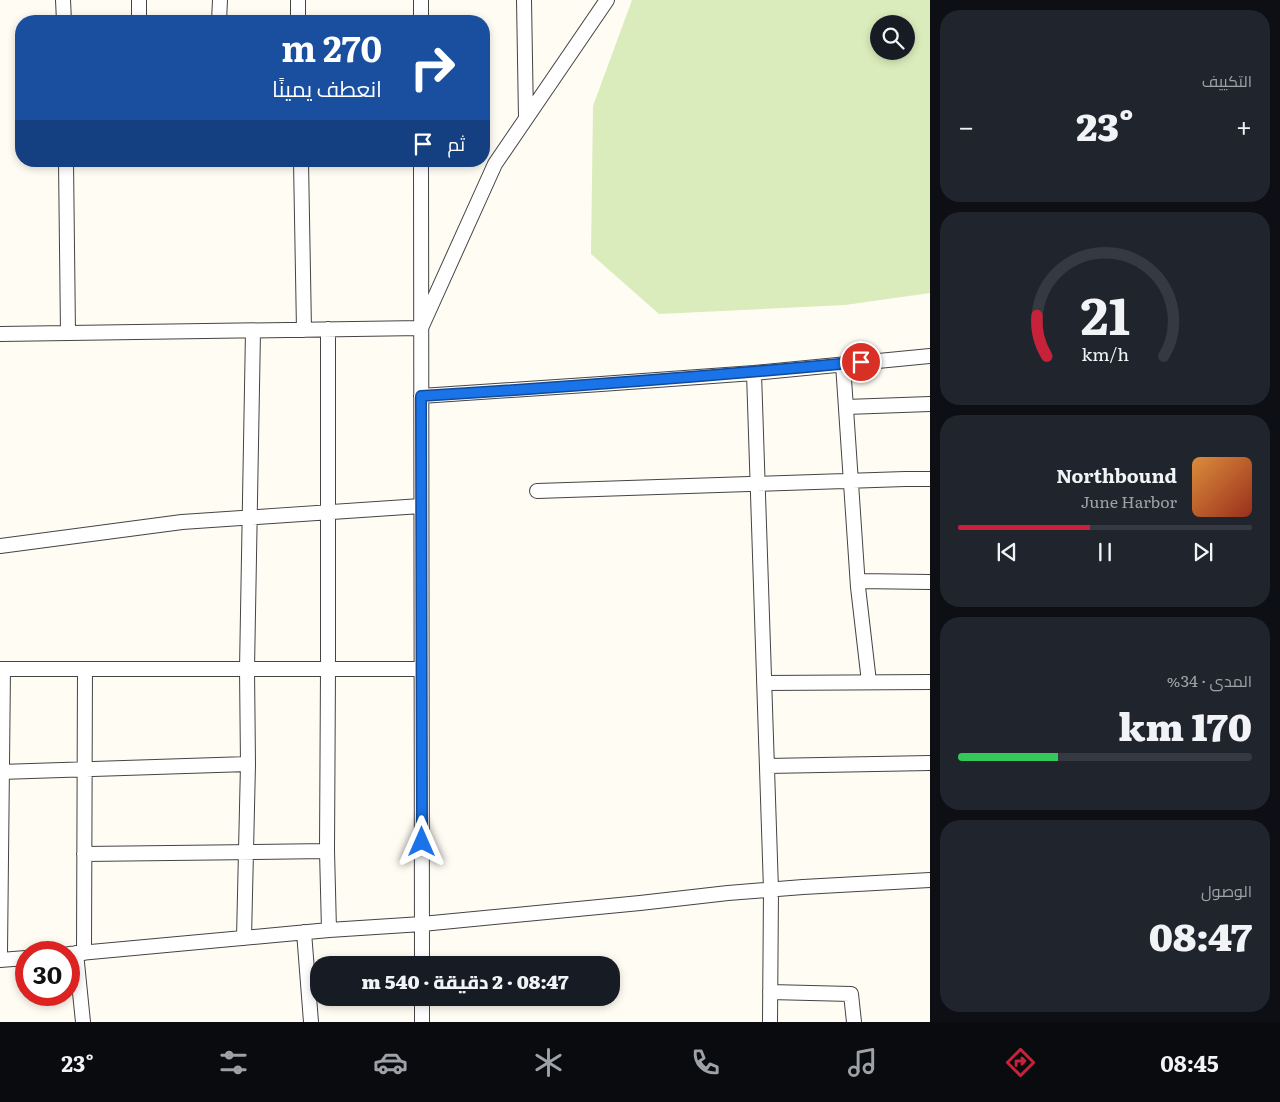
<!DOCTYPE html>
<html lang="ar">
<meta charset="utf-8">
<style>
body{margin:0;font-family:Literata,Cairo,serif;background:#20242c;color:#f1f3f6;direction:rtl;height:100vh;display:flex;flex-direction:column;font-size:19px;white-space:nowrap}
*{box-sizing:border-box;margin:0}
p{font-size:16px;color:#9ea1a6}
.icon{flex:none;width:28px;height:28px;fill:none;stroke:currentColor;stroke-width:2;stroke-linecap:round;stroke-linejoin:round}
.map{position:relative;flex:1;overflow:hidden;direction:ltr}
.details{display:flex;flex-direction:column;gap:10px;padding:10px;background:#0d0f14;width:350px}
.details>*{flex:none}
.guide{position:absolute;left:15px;top:15px;width:475px;height:152px;border-radius:20px;box-shadow:0 2px 8px #0003;direction:rtl;background:#1a4fa0;color:#fff;overflow:hidden}
.buttons{position:absolute;left:870px;top:15px;display:grid;gap:10px}
.buttons a{display:grid;place-items:center;width:45px;height:45px;border-radius:50%;background:#171b24;box-shadow:0 2px 8px #0003;font-size:25px}
.speed{position:absolute;left:15px;top:941px;display:flex;gap:10px;font-size:25px;font-weight:700;text-align:center}
.speed>*{display:grid;place-content:center;width:65px;height:65px;border-radius:50%;background:#171b24;box-shadow:0 2px 8px #0003;line-height:1}
.speed .limit{border:8px solid #d22;background:#fff;color:#111}
.pin{position:absolute;display:grid;place-items:center;width:42px;height:42px;color:#fff;margin:-21px;border:2px solid #fff;border-radius:50%;box-shadow:0 1px 5px #0007}
.me{position:absolute;width:55px;margin:-28px;rotate:0deg;stroke-linejoin:round;filter:drop-shadow(0 0 4px #0008)}
.turn{display:flex;align-items:center;gap:18px;height:105px;padding:0 25px;font-size:22px}
.turn .icon{width:65px;height:65px;stroke-width:2.5}
.turn b{display:block;font-size:35px;line-height:42px}
.then{display:flex;align-items:center;height:48px;padding:0 25px;background:#0003;gap:10px;font-size:19px}
.big{font-size:38px;font-weight:800;line-height:1.1}
.details .tile{flex:1;display:flex;flex-direction:column;justify-content:center;gap:8px;min-width:0;padding:0 18px;border-radius:20px;background:#20242c}
.details .dial{align-items:center;gap:0}
.dial svg{height:130px;overflow:visible;fill:none;stroke:#363941;stroke-width:7;stroke-linecap:round;text-anchor:middle}
.dial text{fill:#f1f3f6;stroke:none}
.song{display:flex;align-items:center;gap:15px}
.cover{width:60px;height:60px;border-radius:8px;background:linear-gradient(135deg,hsl(30 70% 55%),hsl(10 70% 35%))}
.played{height:5px;border-radius:2px;background:linear-gradient(90deg,#c8213a 45%,#363941 45%)}
.keys{display:flex;justify-content:space-around;direction:ltr}
.heat{display:flex;justify-content:space-between;align-items:center;font-size:28px;direction:ltr}
.charge{height:8px;border-radius:4px;background:linear-gradient(90deg,#34c759 34%,#363941 0)}
.trip{position:absolute;left:310px;top:956px;width:310px;height:50px;border-radius:20px;background:#171b24;box-shadow:0 2px 8px #0003;font-weight:800;line-height:50px;text-align:center;direction:rtl}
.tabs{display:flex;height:80px;justify-content:space-around;align-items:center;background:#090b0e;color:#9ea1a6}
.tabs .icon{width:35px;height:35px}
.tabs .on{color:#c8213a}
.tabs b{font-size:22px;color:#f1f3f6}
main{display:flex;flex:1;min-height:0}
.map>svg:first-child{display:block}
</style>
<main>
<section class="details">
<div class="tile"><p>التكييف</p>
<div class="heat"><a>−</a><b class="big">23°</b><a>+</a></div>
</div>
<div class="tile dial"><svg viewBox="0 0 100 80">
<path d="M14 69A42 42 0 1 1 86 69"/>
<path d="M14 69A42 42 0 0 1 8 44" stroke="#c8213a"/>
<text x="50" y="56" font-size="32" font-weight="700">21</text>
<text x="50" y="72" font-size="11">km/h</text>
</svg></div>
<div class="tile">
<div class="song"><i class="cover"></i><div><b>Northbound</b><p>June Harbor</p></div></div>
<div class="played"></div>
<div class="keys"><svg class="icon" aria-label="previous" viewBox="0 0 24 24"><path d="M18 5L8 12l10 7zM5 5v14"/></svg><svg class="icon" aria-label="pause" viewBox="0 0 24 24"><path d="M8 5v14M16 5v14"/></svg><svg class="icon" aria-label="next" viewBox="0 0 24 24"><path d="M6 5l10 7-10 7zM19 5v14"/></svg></div>
</div>
<div class="tile"><p>المدى · 34%</p><b class="big">170 km</b><div class="charge"></div></div>
<div class="tile"><p>الوصول</p><b class="big">08:47</b></div>
</section>
<div class="map">
<svg width="930" height="1022" viewBox="0 0 930 1022">
<rect width="100%" height="100%" fill="#fffcf4"/>
<!-- green -->
<path fill="#daecbb" fill-rule="evenodd" d="M632,0H930V293L845,305L659,314L591,254L593,106ZM879,24H906V51H879Z"/>
<g fill="none" stroke-linecap="round" stroke-linejoin="round">
<!-- minor casing -->
<g stroke="#444" stroke-width="16">
<path id="minor" d="M63,0L64,21
M298,0V21
M421,0V21
M524,0L526,118
M139,21V0
M219,21L220,0
M66,161L68,333
M301,161L304,330
M421,161L422,965
M328,329V669L327,851L329,930
M0,334L421,328L495,164L607,0
M843,364L858,587L869,682
M754,373L771,890L770,1022
M421,396L601,384L754,373L930,356
M846,407L930,404
M537,491L905,479H930
M0,546L182,522L421,506
M858,581L930,582
M0,669H421
M764,683L930,682
M767,766L930,763
M0,772L248,764
M84,854L327,851
M304,932L311,1022
M244,938L248,764L247,669L253,331
M0,953L3,669
M76,953L83,1022
M84,953L85,669
M69,954L329,930L422,924L640,903L728,893L803,887L930,880
M0,960L26,958
M770,992L851,994L854,1022
M422,998V1022"/>
</g>
<!-- minor -->
<use href="#minor" stroke="#fff" stroke-width="14"/>
</g>
<g fill="none" stroke-linecap="round" stroke-linejoin="round">
<!-- route casing -->
<g stroke="#114b97" stroke-width="12">
<path id="route" d="M422,842L421,396C568,387 714,376 861,362"/>
</g>
<!-- route -->
<use href="#route" stroke="#1a73e8" stroke-width="9"/>
</g>
</svg>
<div class="buttons">
<a><svg class="icon" aria-label="search" viewBox="0 0 24 24"><circle cx="10" cy="10" r="6"/><path d="M15 15l6 6"/></svg></a>
</div>
<div class="speed"><div class="limit">30</div></div>
<div class="pin" style="left:861px;top:362px;background:#d93025"><svg class="icon" aria-label="arrive" viewBox="0 0 24 24"><path d="M6 21V4h12l-3 4 3 4H6"/></svg></div>
<svg class="me" style="left:422px;top:842px" viewBox="-20 -20 40 40"><path d="M0-17L14 15 0 8-14 15z" fill="#1a73e8" stroke="#fff" stroke-width="4"/></svg>
<div class="trip">08:47 · 2 دقيقة · 540 m</div>
<div class="guide">
<div class="turn"><svg class="icon" aria-label="right" viewBox="0 0 24 24"><path d="M7 20v-9h11M14 6l5 5-5 5"/></svg><div><b>270 m</b>انعطف يمينًا</div></div>
<div class="then">ثم<svg class="icon" aria-label="arrive" viewBox="0 0 24 24"><path d="M6 21V4h12l-3 4 3 4H6"/></svg></div>
</div>
</div>
</main>
<nav class="tabs">
<b>08:45</b>
<svg class="icon on" aria-label="directions" viewBox="0 0 24 24"><path d="M12 3l9 9-9 9-9-9zM9 14v-3h6M13 9l2 2-2 2"/></svg>
<svg class="icon" aria-label="music" viewBox="0 0 24 24"><path d="M9 18V5l10-2v13"/><circle cx="6" cy="18" r="3"/><circle cx="16" cy="16" r="3"/></svg>
<svg class="icon" aria-label="phone" viewBox="0 0 24 24"><path d="M5 4h4l2 5-3 2q2 4 5 5l2-3 5 2v4C11 20 4 13 5 4z"/></svg>
<svg class="icon" aria-label="climate" viewBox="0 0 24 24"><path d="M12 3v18M4 7l16 10M4 17L20 7"/></svg>
<svg class="icon" aria-label="car" viewBox="0 0 24 24"><path d="M5 17H2v-5l4-1 3-4h7l3 4 3 1v5h-3M9 17h6M6 11h13"/><circle cx="7" cy="17" r="2"/><circle cx="17" cy="17" r="2"/></svg>
<svg class="icon" aria-label="filters" viewBox="0 0 24 24"><path d="M4 7h16M4 17h16"/><circle cx="9" cy="7" r="2"/><circle cx="15" cy="17" r="2"/></svg>
<b>23°</b>
</nav>
